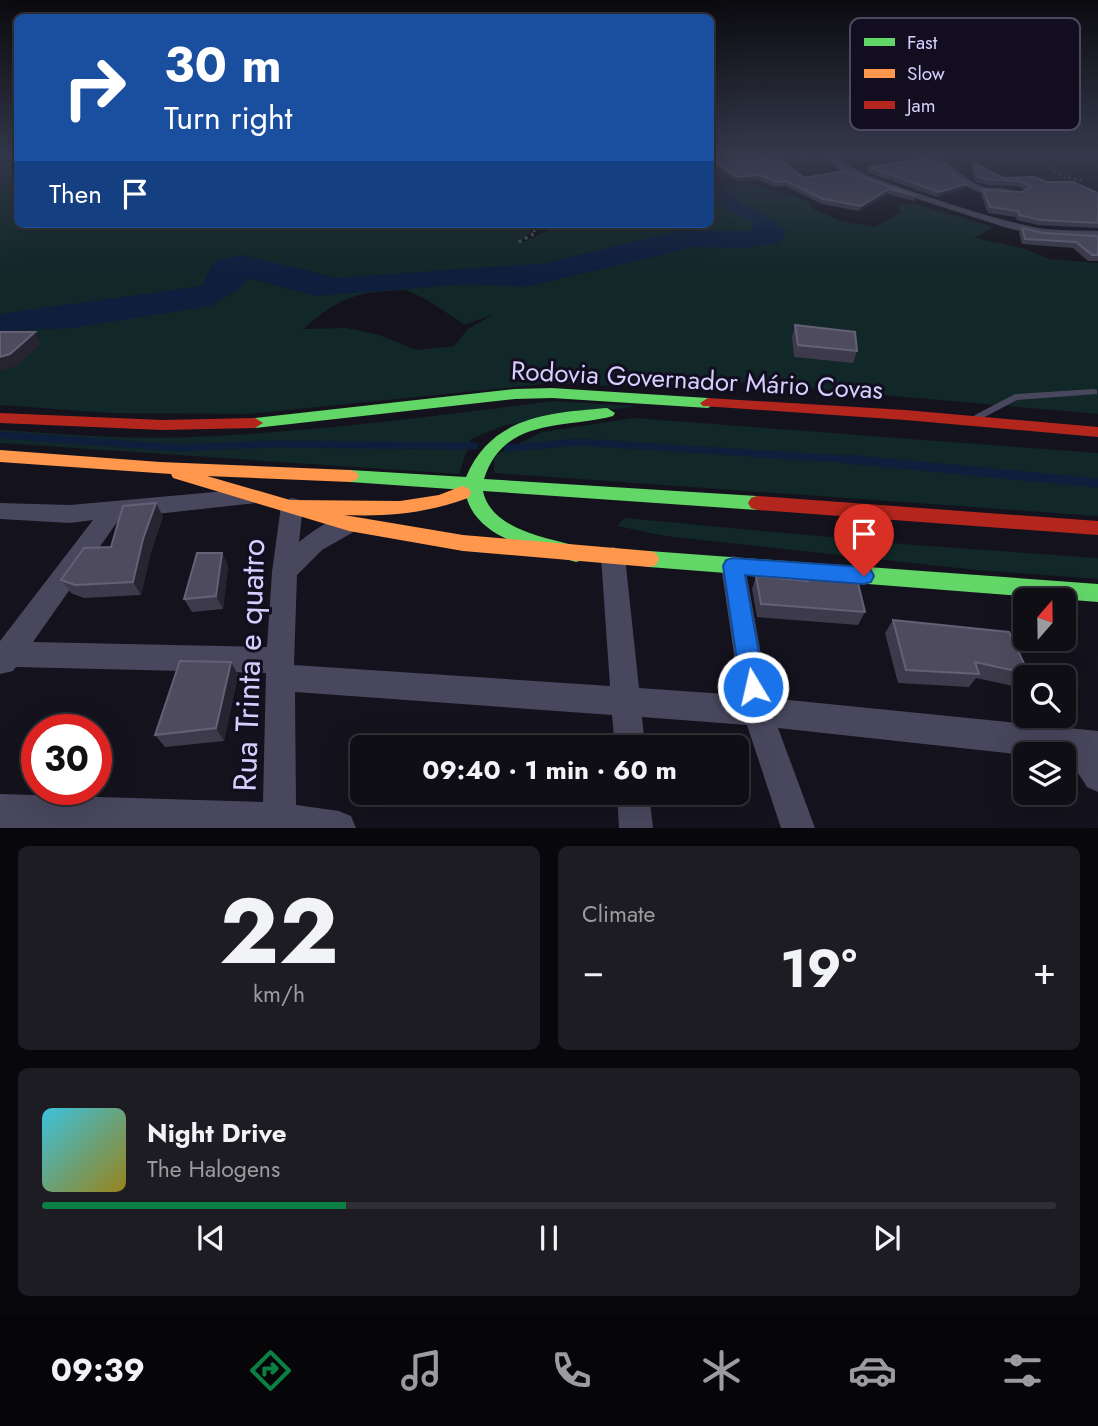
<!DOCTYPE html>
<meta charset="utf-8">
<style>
body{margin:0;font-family:Jost,sans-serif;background:#1d1c22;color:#f1f3f6;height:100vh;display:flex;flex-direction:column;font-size:26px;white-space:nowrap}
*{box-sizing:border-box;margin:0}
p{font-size:23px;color:#9b9ca0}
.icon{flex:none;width:38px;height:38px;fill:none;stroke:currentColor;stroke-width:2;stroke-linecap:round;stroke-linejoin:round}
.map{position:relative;height:828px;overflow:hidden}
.panel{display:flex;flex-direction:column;gap:18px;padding:18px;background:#08080c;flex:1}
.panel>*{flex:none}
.hud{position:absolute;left:14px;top:14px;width:700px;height:214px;border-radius:10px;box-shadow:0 7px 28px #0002,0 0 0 2px #2f2e34;background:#1a4fa0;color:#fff;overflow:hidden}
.needle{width:46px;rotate:20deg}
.fabs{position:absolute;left:1013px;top:588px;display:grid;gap:14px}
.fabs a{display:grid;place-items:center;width:63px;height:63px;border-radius:10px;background:#0f0e15;box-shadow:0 7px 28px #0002,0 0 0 2px #2f2e34;font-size:35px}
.speed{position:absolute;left:21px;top:714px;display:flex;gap:14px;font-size:35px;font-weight:700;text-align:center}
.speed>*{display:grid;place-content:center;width:91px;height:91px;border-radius:50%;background:#0f0e15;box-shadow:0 7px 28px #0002,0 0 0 2px #2f2e34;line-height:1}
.speed .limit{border:10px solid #d22;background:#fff;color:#111}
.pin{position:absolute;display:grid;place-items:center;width:60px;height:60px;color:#fff;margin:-72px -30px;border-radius:50% 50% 50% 0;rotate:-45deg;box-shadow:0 0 7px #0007}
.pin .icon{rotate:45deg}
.me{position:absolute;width:77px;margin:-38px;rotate:351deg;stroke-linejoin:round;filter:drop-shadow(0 0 5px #0008)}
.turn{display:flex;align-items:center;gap:24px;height:147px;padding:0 35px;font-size:32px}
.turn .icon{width:91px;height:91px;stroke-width:2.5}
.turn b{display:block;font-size:49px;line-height:60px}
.then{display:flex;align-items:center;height:66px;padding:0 35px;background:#0003;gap:14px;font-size:26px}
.big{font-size:52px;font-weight:700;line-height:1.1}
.panel .tile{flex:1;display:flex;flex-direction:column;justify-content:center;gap:10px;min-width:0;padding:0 24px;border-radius:10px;background:#1d1c22}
.panel .dial{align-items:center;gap:0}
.dial b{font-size:91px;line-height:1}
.song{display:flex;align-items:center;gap:21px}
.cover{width:84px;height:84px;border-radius:10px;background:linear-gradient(135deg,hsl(190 70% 55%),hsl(50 70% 35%))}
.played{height:7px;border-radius:4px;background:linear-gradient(90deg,#0b8043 30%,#2f2e34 30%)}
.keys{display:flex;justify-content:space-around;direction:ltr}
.heat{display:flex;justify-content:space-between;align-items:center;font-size:38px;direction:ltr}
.panel .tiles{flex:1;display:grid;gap:18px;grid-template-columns:1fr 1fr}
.tile:last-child{grid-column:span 2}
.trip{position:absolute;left:350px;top:735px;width:399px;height:70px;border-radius:10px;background:#0f0e15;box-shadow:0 7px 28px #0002,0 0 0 2px #2f2e34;font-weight:700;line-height:70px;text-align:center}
.menu{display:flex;height:112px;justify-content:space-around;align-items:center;background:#060608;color:#9b9ca0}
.menu .icon{width:49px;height:49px}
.menu .selected{color:#0b8043}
.menu b{font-size:32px;color:#f1f3f6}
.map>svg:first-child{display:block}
</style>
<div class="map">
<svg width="1098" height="828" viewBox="0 0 1098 828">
<rect width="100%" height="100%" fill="#14121c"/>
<!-- green -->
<path fill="#112728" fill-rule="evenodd" d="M0,156H17L18,224H523L531,232L519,244L563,224H710L711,189L726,185H753L806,200L813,209L841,221L875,227L901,212L898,205L915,204L993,227L974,238L1022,248L1050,259L1098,263V414L738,382L626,386L544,384L249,414L110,413L0,405ZM406,290L427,300L465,325L494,314L468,329L454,346L416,350L380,335L347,328L303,329C341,296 357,292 406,290Z
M554,401L637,406L505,425L471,439L459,474L0,443V430C64,434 128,440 192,437C314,432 434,416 554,401Z
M634,418L1098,453V516L494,473V456L542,432Z
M625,518L915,545L1098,558V579L976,570L665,536L617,526Z"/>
<!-- water -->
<path fill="#0e1e3d" d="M711,182L730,191L742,204L769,217L786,230L780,243L744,248L695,247L525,287L467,284L316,296L248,278L236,291L210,306L71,328L0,331V314L202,286L214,261L243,255L337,278L545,263L677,231H751L753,222L711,199Z"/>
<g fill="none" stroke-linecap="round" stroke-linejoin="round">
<!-- stream-far1 -->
<path stroke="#0e1e3d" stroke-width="7" d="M0,435L180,448L269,444L475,446
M507,448L580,442L871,461"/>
<!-- stream -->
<path stroke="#0e1e3d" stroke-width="9" d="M846,459L1098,483"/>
<!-- path-far1 -->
<path stroke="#4c5966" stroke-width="2.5" stroke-dasharray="2 3.5" stroke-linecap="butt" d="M796,156L815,164
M966,156L987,171
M1038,156L1061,176L1082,180
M525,224L534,230L535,235"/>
<!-- path -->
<path stroke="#4c5966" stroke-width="3.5" stroke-dasharray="2.5 4.5" stroke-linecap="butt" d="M519,242L535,233"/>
<!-- lane -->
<path fill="#49475d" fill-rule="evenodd" d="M1094,389L1097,390V394L1017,400L981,419H975L973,417L975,415L1015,394Z"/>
<!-- street -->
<path fill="#49475d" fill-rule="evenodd" d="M823,156C839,156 859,173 877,179C929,197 984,217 1038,228C1057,231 1079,230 1098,231V239L1041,236L1004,227L868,183L845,174Z
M925,156C948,156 960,177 980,186C991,190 1004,185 1014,192C990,209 943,173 925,156Z
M248,489L256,491L259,497L256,503L120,518L33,642L267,647L272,572L281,506L284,500L292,498L300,500L303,506L299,542C314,530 338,512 357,518L361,524L357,530L322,550L297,575L294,665L610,686L601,557L604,550L613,547L622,550L625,557L639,688L740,695L721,566L724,559L733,556L742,559L745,566L769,698L1098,731V792L1087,787L1069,759H1064V754L1026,755L778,728L815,828H781L747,725L642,717L645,747H615L612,715L295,692L296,805L339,811L351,816L356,828H0V794L263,802L266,673L16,667L13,671L0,674V641L93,520L70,523L0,519V503L70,505Z
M617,793H649L653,828H619Z"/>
<!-- fast -->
<path fill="#63d668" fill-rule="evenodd" d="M552,388L708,398L716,403L708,408L552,398L515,399L255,428L247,423L255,418L515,389Z
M607,408L615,413L613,416C563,429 504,417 484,479L757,496L763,498L766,503L763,508L757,510L483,491C491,531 551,538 583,548L586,554L583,560L576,562C537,549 472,540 465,490L350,482L344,480L341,476L344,472L350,470L466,477C492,416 548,413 607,408Z
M649,551L1098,584V602L649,567L642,565L639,559L642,553Z"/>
<!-- slow -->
<path fill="#ff974d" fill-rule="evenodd" d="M0,450L160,462L350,470L356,472L359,476L356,480L350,482L207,476L290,500L400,501L439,495L462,486L468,488L471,493L468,498C427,513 388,517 344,515L463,535L649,551L656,553L659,559L656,565L649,567L463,551L349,531L173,478L171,474L0,462Z"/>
<!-- jam -->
<path fill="#b3261e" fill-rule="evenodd" d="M708,398L905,410L1098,427V437L905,420L703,406L700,403Z
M0,413L163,420L255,418L263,423L255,428L163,430L0,423Z
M757,496L1098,521V535L757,510L751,508L748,503L751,498Z"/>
</g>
<!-- wall -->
<path fill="#3d3b4b" d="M710,156L804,178L844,171L916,196L914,201L888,194L859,211L822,204L785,186L775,187L759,180L737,181L710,162Z
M973,163L1003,178L1046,182L1098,193V228L1038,225L1017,220L1016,217L988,213L981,195L983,190L1022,192L1026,190L1017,186L988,185L976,182L971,168Z
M869,167L966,188L937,197L867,172Z
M1022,228L1044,233L1098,236V261H1088L1073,248L1022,244L1019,233Z
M795,325L857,351L853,363L794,357L792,337Z
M163,516L151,552L141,595L84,598L71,593L61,580L111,547Z
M222,553L228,566L223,609L192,612L184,599Z
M806,575L865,612L858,625L757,617L752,589L756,576L804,581Z
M893,620L1029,674L1018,687L976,678L969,687L898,683L885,633Z
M231,662L238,675L224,741L165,747L155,735Z"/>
<!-- shaded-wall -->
<path fill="#262430" d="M760,175L759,180L737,181L738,177Z
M967,184L966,188L937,197L939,192Z
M889,189L888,194L859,211L861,206Z
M35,332L41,344L17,366L0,371V357Z
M156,503L163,516L151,552L141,595L133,582L143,539Z
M222,553L228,566L223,609L216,596Z
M231,662L238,675L224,741L216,728Z"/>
<!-- building -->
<path fill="#4e4b5e" stroke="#636077" stroke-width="2" d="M710,156H775L804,178L844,171L916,196L889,189L861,206L823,199L786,181L776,182L760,175L738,177L710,158Z
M928,158L967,184L939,192L869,167Z
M973,163L1003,178L1035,177L1046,182H1073L1098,193V223L1041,220L1019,215L1018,211L990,207L983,190L1022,192L1031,186L1019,181L991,180L978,177Z
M1022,228L1044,233L1098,236V255H1092L1076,242L1025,239Z
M795,325L855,332L857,351L798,345Z
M0,332H35L10,354L0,357Z
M156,503L143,539L133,582L75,585L61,580L84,548L111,547L123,506Z
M197,553H222L216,596L184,599Z
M806,575L857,579L865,612L761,604L756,576L808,581Z
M893,620L1009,632L1029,674L975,662L979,674L906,670Z
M180,661L231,662L216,728L155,735Z"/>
<!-- sky -->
<linearGradient id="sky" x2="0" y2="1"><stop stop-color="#0b0a0f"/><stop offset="0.57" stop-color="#34394b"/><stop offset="1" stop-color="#34394b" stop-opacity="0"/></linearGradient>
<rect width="1098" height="272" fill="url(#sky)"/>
<!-- route -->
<path fill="#1a73e8" stroke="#114b97" stroke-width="2" d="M733,558L864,567L871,570L874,576L871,582L864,584L745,575L765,687L762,695L753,698L745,695L741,687L723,566L726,560Z"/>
<g text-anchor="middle" stroke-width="6" stroke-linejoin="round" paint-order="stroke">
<!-- street labels -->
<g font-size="26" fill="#d6cffd" stroke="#120e20">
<text transform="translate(697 380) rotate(3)" y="9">Rodovia Governador Mário Covas</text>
</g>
<!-- near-street labels -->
<g font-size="32" fill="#d6cffd" stroke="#120e20">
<text transform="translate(249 665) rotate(-88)" y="11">Rua Trinta e quatro</text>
</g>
</g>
<!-- legend -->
<rect x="850" y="18" width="230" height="112" rx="10" fill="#120e20" stroke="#4d4862" stroke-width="2"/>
<rect x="864" y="38" width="31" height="8" fill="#63d668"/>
<rect x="864" y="69" width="31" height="9" fill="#ff974d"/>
<rect x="864" y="101" width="31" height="8" fill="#b3261e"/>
<g font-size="19" fill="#d6cffd">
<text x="907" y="49">Fast</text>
<text x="907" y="80">Slow</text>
<text x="907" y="112">Jam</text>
</g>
</svg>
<div class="fabs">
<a><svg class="needle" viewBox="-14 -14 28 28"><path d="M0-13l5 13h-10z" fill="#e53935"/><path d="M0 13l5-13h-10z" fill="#9b9ca0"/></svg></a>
<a><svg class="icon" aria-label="search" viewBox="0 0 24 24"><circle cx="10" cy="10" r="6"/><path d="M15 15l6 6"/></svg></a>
<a><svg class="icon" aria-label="layers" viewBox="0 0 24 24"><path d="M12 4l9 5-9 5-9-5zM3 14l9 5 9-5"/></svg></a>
</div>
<div class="speed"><div class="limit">30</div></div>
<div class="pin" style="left:864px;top:576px;background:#d93025"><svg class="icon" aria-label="arrive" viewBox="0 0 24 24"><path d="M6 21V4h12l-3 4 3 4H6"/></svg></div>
<svg class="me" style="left:753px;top:687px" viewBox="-20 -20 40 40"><circle r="17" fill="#1a73e8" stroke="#fff" stroke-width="3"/><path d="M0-11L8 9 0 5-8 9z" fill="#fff"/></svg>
<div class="trip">09:40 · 1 min · 60 m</div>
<div class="hud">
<div class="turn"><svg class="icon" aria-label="right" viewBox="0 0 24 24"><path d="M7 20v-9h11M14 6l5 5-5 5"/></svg><div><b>30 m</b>Turn right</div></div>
<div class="then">Then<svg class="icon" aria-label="arrive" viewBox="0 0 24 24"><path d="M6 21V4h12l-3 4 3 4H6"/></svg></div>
</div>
</div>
<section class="panel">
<div class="tiles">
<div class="tile dial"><b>22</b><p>km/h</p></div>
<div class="tile"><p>Climate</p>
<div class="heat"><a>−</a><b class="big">19°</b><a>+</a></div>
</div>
<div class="tile">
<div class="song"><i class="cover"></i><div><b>Night Drive</b><p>The Halogens</p></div></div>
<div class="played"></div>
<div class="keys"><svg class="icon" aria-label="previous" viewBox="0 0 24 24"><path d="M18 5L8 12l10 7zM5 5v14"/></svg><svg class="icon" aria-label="pause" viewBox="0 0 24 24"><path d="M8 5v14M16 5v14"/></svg><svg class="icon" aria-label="next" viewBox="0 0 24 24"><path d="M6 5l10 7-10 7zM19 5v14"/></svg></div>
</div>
</div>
</section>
<nav class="menu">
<b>09:39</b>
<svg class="icon selected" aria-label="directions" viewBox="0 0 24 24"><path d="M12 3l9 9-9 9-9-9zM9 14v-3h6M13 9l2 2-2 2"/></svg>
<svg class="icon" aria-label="music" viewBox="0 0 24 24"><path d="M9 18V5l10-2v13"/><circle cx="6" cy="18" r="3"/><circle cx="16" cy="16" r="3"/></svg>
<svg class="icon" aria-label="phone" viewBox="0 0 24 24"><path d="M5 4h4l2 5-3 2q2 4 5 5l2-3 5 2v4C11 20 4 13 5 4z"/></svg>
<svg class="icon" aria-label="climate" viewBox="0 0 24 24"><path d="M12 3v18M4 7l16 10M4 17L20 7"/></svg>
<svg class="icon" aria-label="car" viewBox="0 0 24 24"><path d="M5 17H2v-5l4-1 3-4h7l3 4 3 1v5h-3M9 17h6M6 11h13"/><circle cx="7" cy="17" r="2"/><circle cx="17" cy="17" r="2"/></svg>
<svg class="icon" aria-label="filters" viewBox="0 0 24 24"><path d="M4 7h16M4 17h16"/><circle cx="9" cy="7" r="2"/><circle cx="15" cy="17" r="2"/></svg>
</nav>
